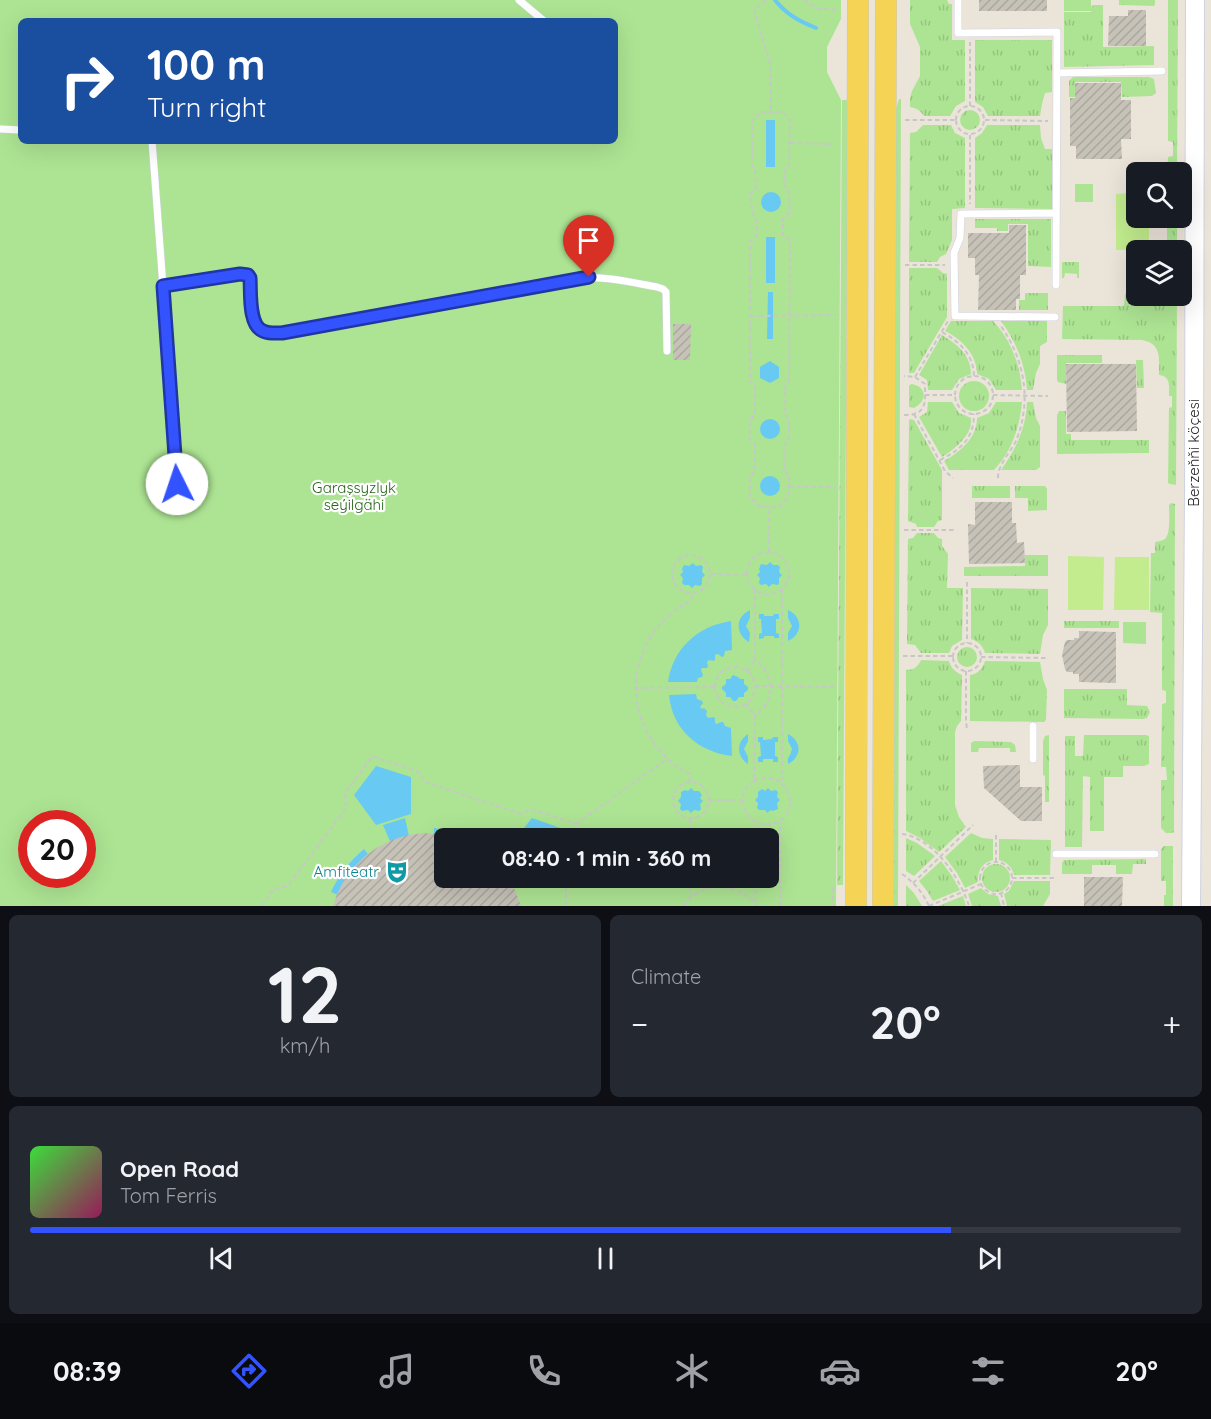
<!DOCTYPE html>
<meta charset="utf-8">
<style>
body{margin:0;font-family:Quicksand,sans-serif;background:#242831;color:#f1f3f6;height:100vh;display:flex;flex-direction:column;font-size:22px;white-space:nowrap}
*{box-sizing:border-box;margin:0}
p{font-size:20px;color:#9ea1a6}
.icon{flex:none;width:33px;height:33px;fill:none;stroke:currentColor;stroke-width:2;stroke-linecap:round;stroke-linejoin:round}
.map{position:relative;height:906px;overflow:hidden}
.drawer{display:flex;flex-direction:column;gap:9px;padding:9px;background:#0d0f14;flex:1}
.drawer>*{flex:none}
.hud{position:absolute;left:18px;top:18px;width:600px;height:126px;border-radius:9px;box-shadow:0 6px 24px #0002;background:#1a4fa0;color:#fff;overflow:hidden}
.tools{position:absolute;left:1126px;top:162px;display:grid;gap:12px}
.tools a{display:grid;place-items:center;width:66px;height:66px;border-radius:9px;background:#171b24;box-shadow:0 6px 24px #0002;font-size:30px}
.speed{position:absolute;left:18px;top:810px;display:flex;gap:12px;font-size:30px;font-weight:700;text-align:center}
.speed>*{display:grid;place-content:center;width:78px;height:78px;border-radius:50%;background:#171b24;box-shadow:0 6px 24px #0002;line-height:1}
.speed .limit{border:9px solid #d22;background:#fff;color:#111}
.pin{position:absolute;display:grid;place-items:center;width:51px;height:51px;color:#fff;margin:-62px -26px;border-radius:50% 50% 50% 0;rotate:-45deg;box-shadow:0 0 6px #0007}
.pin .icon{rotate:45deg}
.me{position:absolute;width:66px;margin:-33px;rotate:356deg;stroke-linejoin:round;filter:drop-shadow(0 0 4px #0008)}
.turn{display:flex;align-items:center;gap:21px;height:126px;padding:0 30px;font-size:27px}
.turn .icon{width:78px;height:78px;stroke-width:2.5}
.turn b{display:block;font-size:42px;line-height:51px}
.big{font-size:45px;font-weight:700;line-height:1.1}
.drawer .tile{flex:1;display:flex;flex-direction:column;justify-content:center;gap:9px;min-width:0;padding:0 21px;border-radius:9px;background:#242831}
.drawer .dial{align-items:center;gap:0}
.dial b{font-size:78px;line-height:1}
.song{display:flex;align-items:center;gap:18px}
.cover{width:72px;height:72px;border-radius:9px;background:linear-gradient(135deg,hsl(120 70% 55%),hsl(330 70% 35%))}
.played{height:6px;border-radius:3px;background:linear-gradient(90deg,#3353ff 80%,#363941 80%)}
.keys{display:flex;justify-content:space-around;direction:ltr}
.heat{display:flex;justify-content:space-between;align-items:center;font-size:33px;direction:ltr}
.drawer .tiles{flex:1;display:grid;gap:9px;grid-template-columns:1fr 1fr}
.tile:last-child{grid-column:span 2}
.trip{position:absolute;left:434px;top:828px;width:345px;height:60px;border-radius:9px;background:#171b24;box-shadow:0 6px 24px #0002;font-weight:700;line-height:60px;text-align:center}
.tab-bar{display:flex;height:96px;justify-content:space-around;align-items:center;background:#090b0e;color:#9ea1a6}
.tab-bar .icon{width:42px;height:42px}
.tab-bar .on{color:#3353ff}
.tab-bar b{font-size:27px;color:#f1f3f6}
.map>svg:first-child{display:block}
</style>
<div class="map">
<svg width="1211" height="906" viewBox="0 0 1211 906">
<defs>
<pattern id="grass-tufts" width="24" height="20" patternUnits="userSpaceOnUse" patternTransform="scale(1.5)"><rect width="24" height="20" fill="#ade493"/><path d="M3 7l-1-3M5 7V3M7 7l1-3M15 17l-1-3M17 17v-4M19 17l1-3" fill="none" stroke="#95c47f"/></pattern>
<pattern id="building-hatch" width="6" height="6" patternUnits="userSpaceOnUse" patternTransform="scale(1.5)"><rect width="6" height="6" fill="#c6c2b8"/><path d="M-1 1l2-2M0 6l6-6M5 7l2-2" fill="none" stroke="#aaa79e"/></pattern>
</defs>
<rect width="100%" height="100%" fill="#ebe4d9"/>
<!-- grass -->
<path fill="url(#grass-tufts)" d="M910,0H947L949,4H952V40H965V101L956,106L950,116H924C920,110 916,108 910,107V99L912,91L920,76V47L910,24Z
M1119,0H1155V4L1154,6L1119,5Z
M1168,0H1178L1177,172H1167L1168,157L1173,156V142L1168,141Z
M1092,5H1103V47L1154,46V65L1064,67V12H1091Z
M975,40H1052V92L1045,93L1042,104L1040,116H988L983,107L975,102Z
M1073,77H1149L1154,79L1156,93L1152,96L1122,97L1121,82H1075V97H1069V81Z
M899,99H901L898,906H891L894,116Z
M842,100H848L843,885H837Z
M960 120a10 10 0 1 1 20 0a10 10 0 1 1-20 0Z
M923,125H951L955,133L965,138V208L952,209V240L946,254L940,257L937,262H909L910,133L916,132Z
M987,125H1040L1041,138L1045,149H1052V209L975,208V138L982,133Z
M1167,218H1177V250H1167Z
M975,219H1051V267L1028,266V224H1008V231H997V228H975Z
M1062,262H1079V278H1077V274L1065,273L1064,278H1062Z
M909,268H937L943,273L947,274V317L914,373H909Z
M1025,293H1048V310H1019V300H1025Z
M1125,294L1177,296L1176,485L1170,484L1168,483L1169,408L1172,407V396H1169C1169,386 1171,376 1159,375C1159,358 1162,344 1142,340L1062,339L1063,306H1124Z
M951,321H993C1011,340 1020,364 1022,390H996L989,379L977,374C977,354 961,339 945,331Z
M1001,321H1047V342L1040,346V364L1036,373L1033,390H1027C1025,363 1016,342 1001,321Z
M942,335C957,344 971,355 971,374L959,379L952,390H928L927,380L919,375Z
M1057,355H1102V363H1066V384L1058,382L1057,380Z
M1136,360H1143L1144,388H1137Z
M959 396a15 15 0 1 1 30 0a15 15 0 1 1-30 0Z
M911,384C927,386 928,401 914,408L909,407V386Z
M928,402H952L959,413L971,418C971,420 971,426 970,428C966,440 952,451 942,457L919,417L927,412Z
M996,402H1022C1020,427 1011,452 994,470H949L944,461C960,452 977,438 977,418L989,413Z
M1027,402H1033L1036,418L1040,426V467L1036,470H1001C1016,449 1026,428 1027,402Z
M1059,411H1066V434H1071V440H1149V453L1057,454V415Z
M910,419L914,420L942,470V520L938,521L934,527H917L916,524L908,521L909,421Z
M972,486H1010V498H972Z
M1015,486H1045L1047,489V510L1028,511V498H1015Z
M1171,503L1175,504L1174,831L1173,833H1166L1161,828V780H1167L1166,767H1161L1162,704L1166,703V691L1162,690V613L1150,612L1151,553H1155V542C1158,541 1162,541 1165,539C1171,533 1169,513 1169,505Z
M917,533H934L938,538L942,539V546L948,554L947,588H963L962,640L952,646L949,653H921L915,645L907,644L908,539L913,538Z
M1025,555H1048V576H964V567L1025,566Z
M971,588L1048,589V625L1043,635L1040,654L985,653C983,646 978,641 971,639Z
M1064,621H1119V628H1064Z
M957 657a10 10 0 1 1 20 0a10 10 0 1 1-20 0Z
M921,660L949,661C951,668 955,672 962,675L961,721L957,726L955,732V805L959,817L966,827L939,852L920,838L906,831V670C913,670 918,667 921,660Z
M985,661L1040,662L1043,679L1047,690L1046,720L1044,722L970,721V675C978,674 983,668 985,661Z
M1064,689H1127V705L1147,706L1150,712L1147,718L1143,719L1064,718Z
M1049,735V802H1045V776L1043,775V741L1045,736Z
M1084,735H1146L1149,736V764L1144,766H1123V777H1104V831H1090V777L1083,776L1082,847H1065V736H1075V756H1083Z
M974,741L1011,742L1015,745L1016,752H1010V748H979L978,752H971V743Z
M971,833L982,838L993,839V860C982,863 977,871 978,882L965,888L957,873L945,857Z
M906,838L917,843L935,856L914,876L906,871Z
M999,839L1051,840L1050,875H1014C1012,867 1007,862 999,860Z
M1164,846H1173V906H1164V895H1166V881H1161V849Z
M1146,859V864H1133L1132,874H1116V865H1092V874H1062V863L1064,860Z
M941,861L952,876L960,890L933,901L927,891L919,881Z
M982 878a14 14 0 1 1 28 0a14 14 0 1 1-28 0Z
M1014,881H1050V894L1043,906H1007L1004,894L1009,891Z
M906,885L914,893L922,906H906Z
M981,888L988,894L998,896L1001,906H972L968,894Z
M963,896L966,906H938Z"/>
<!-- park -->
<path fill="#ade493" fill-rule="evenodd" d="M0,0H841V19L827,47V72L841,100L836,906H0ZM21,21H615V141H21ZM32,824H82V874H32ZM444,838H768V878H444Z
M1064,0H1091V11H1064Z
M1075,184H1093V202H1075Z
M1123,622H1146V644L1123,643Z"/>
<!-- pitch -->
<path fill="#c2ec8e" d="M1137,193V218H1149V249L1116,250V194Z
M1068,556L1104,557L1103,610H1068Z
M1115,557H1149V610H1114Z"/>
<!-- water -->
<path fill="#68c9f2" d="M766,120H775V167H766Z
M761 202a10 10 0 1 1 20 0a10 10 0 1 1-20 0Z
M766,237H775V283H766Z
M768,292H773V339H767Z
M770,361L779,367V378L770,383L760,378V367Z
M760 429a10 10 0 1 1 20 0a10 10 0 1 1-20 0Z
M760 486a10 10 0 1 1 20 0a10 10 0 1 1-20 0Z
M770,562L773,565H778L780,567L779,572L782,575L779,578V583L778,585L772,584L769,587L766,584L761,585L759,583L760,578L757,575L760,572L759,569L761,564L767,565Z
M693,563L696,566L701,565L703,567L702,572L705,575L702,578V584L700,586L695,585L692,588L689,585H684L682,583L683,578L680,575L683,572L682,569L684,565L689,566Z
M750,610V618L746,626L750,633L749,642C735,634 735,617 750,610Z
M788,610C803,617 803,634 788,641V633L792,626L788,618Z
M759,614H764V616H773L774,614H779V619H776V633L779,634V638H774V636H764V638L759,639V634L762,633L761,619H759Z
M731,621L732,650L725,651L724,656L722,657L718,654L715,655V660L713,661L709,660L707,662L708,666L707,668H702L701,670L703,675L702,677L698,678L697,682H668C673,648 698,626 731,621Z
M733,675L738,677L740,679H744V684L748,687V690L744,693V697H739L736,701H733L730,697H726V693L722,689V687L726,684V679H730Z
M696,694L697,699L702,701L703,703L700,707L702,709L704,708L707,711L706,715L708,718L713,717L715,718V723L717,724L721,722H723L725,726L731,728L732,756C698,752 672,729 669,695Z
M748,734V741L744,749L748,757V764C736,756 736,742 748,734Z
M788,734C802,741 802,757 788,764V758L790,755L792,749L788,741Z
M758,737H763V740L772,739L773,737H778V742H775V756L778,757V762H773V759H763V762H758V757L761,756L760,742H758Z
M376,766L411,777V814L376,825L354,795Z
M691,788L694,791H699L702,795L700,798L703,801L700,804L701,809L699,811L694,810L691,813L688,810L682,811L680,809L681,804L678,801L681,797V792L685,790L688,791Z
M768,788L771,791L776,790L778,792L777,797L780,800L777,803L778,809L773,811L771,810L767,813L765,810H759L757,808L758,803L755,800L758,797V792L762,789L765,791Z
M405,818L415,863L401,867L383,825Z
M532,818L566,830V838H516Z
M434,828L451,831L472,838H444L433,870Z
M364,849L390,884L364,906L331,892C339,875 349,862 364,849Z"/>
<g fill="none" stroke-linecap="round" stroke-linejoin="round">
<!-- stream -->
<path stroke="#68c9f2" stroke-width="4" d="M775,0C787,15 799,21 816,28"/>
</g>
<!-- building -->
<path fill="url(#building-hatch)" d="M979,0H1047V11H979Z
M1128,10H1146V46H1108L1109,16H1128Z
M1075,83H1121V100H1131V139H1121L1122,159H1076V146H1070V98H1075Z
M1009,225H1026V275H1020V299H1016V310H978L979,275H975V258H968V233H1009Z
M673,324H691L690,360H673Z
M1066,364H1136L1137,431L1067,432Z
M975,502H1012V523H1016L1017,543L1024,542L1025,563L969,564L968,524L975,525Z
M1079,631L1116,632V683L1079,682V674H1073V672H1067L1065,669L1062,655L1065,642L1067,640H1074V638H1079Z
M1020,765V787H1042V821H1021L984,788L983,766Z
M424,833L444,835V878H508L514,888L521,906H333L337,894L344,880L354,867L365,856L378,847L392,840L408,835Z
M1084,877H1123L1122,906H1084Z"/>
<g fill="none" stroke-linecap="round" stroke-linejoin="round">
<!-- lane casing -->
<g stroke="#cfd2e2" stroke-width="8">
<path id="lane" d="M519,0L544,21
M958,0V33L1057,32L1056,285
M1057,73L1162,71
M0,129L21,130
M152,141L179,498
M163,286L240,274L248,275L250,278C251,292 248,325 263,331C269,334 276,333 282,333L574,279C602,275 629,282 657,287L663,289L666,292L667,351
M1055,317L955,316L954,253L960,238L961,214L1056,213
M1033,726V759
M1056,854H1155"/>
</g>
<!-- secondary casing -->
<g stroke="#cfd2e2" stroke-width="20">
<path id="secondary" d="M1191,906L1194,496L1195,0"/>
</g>
<!-- primary casing -->
<g stroke="#c7c7c7" stroke-width="22">
<path id="primary" d="M856,906L858,0
M883,906L886,0"/>
</g>
<!-- path -->
<path stroke="#c7c7c7" stroke-width="2" stroke-dasharray="4.5 3" stroke-linecap="butt" d="M766,0L754,10L770,63L771,112
M804,0L817,8L836,10
M956 120a14 14 0 1 1 28 0a14 14 0 1 1-28 0Z
M970,106V42
M761,112H782L790,120L789,165L784,172V185L789,192L790,212L783,219V235L790,241L789,382L785,387V414L789,419V439L784,445V471L789,475V496L779,507H760L750,497V476L755,471V444L750,439V420L755,414V387L750,381V242L757,235V221L752,213L751,193L756,188L755,170L752,166V121Z
M905,120H955
M985,120L1048,121
M970,135V204
M790,143L836,144
M905,265H945
M751,316L836,315
M942,332C960,342 974,355 974,377
M955 395a19 19 0 1 1 38 0a19 19 0 1 1-38 0Z
M915,377L948,321
M925,395H955
M993,395L1048,396
M914,414L945,471L953,478
M904,415C928,415 925,402 925,384L915,377L904,376
M940,460C960,450 974,439 974,414
M998,478C998,464 1010,453 1016,441C1032,401 1025,361 1001,326
M789,487H835
M904,530H954
M747 573a21 21 0 1 1 42 0a21 21 0 1 1-42 0Z
M769,552V507
M672 574a19 19 0 1 1 38 0a19 19 0 1 1-38 0Z
M711,574L747,575
M967,582V643
M782,589V781
M953 657a14 14 0 1 1 28 0a14 14 0 1 1-28 0Z
M903,656H952
M981,657L1047,658
M715 687a20 20 0 1 1 40 0a20 20 0 1 1-40 0Z
M747,671L755,659
M966,671V721L967,730
M755,686L834,687
M635,688L716,687
M745,704L755,715
M754,781C786,765 805,812 775,823C754,831 733,805 747,787C748,786 753,782 754,781L755,715C776,701 774,674 755,659V589
M690,782V774C677,768 666,759 658,748C617,698 635,629 692,600V593
M673 800a18 18 0 1 1 36 0a18 18 0 1 1-36 0Z
M709,800H742
M576,824L667,759
M902,834C934,838 960,878 969,906
M576,838V824
M690,838V818
M756,838V822
M996,862V832
M980 878a16 16 0 1 1 32 0a16 16 0 1 1-32 0Z
M902,874C914,882 923,893 929,906
M1012,878H1056
M913,883L973,825
M833,888V905
M1001,893L1004,906
M690,898V878
M755,902L756,878
M261,906L274,889L288,886L346,808L345,793L372,756L417,771L425,782L521,814L531,809L576,824
M566,906V881L570,878
M684,906C703,879 737,882 758,906
M780,906V822
M929,906L981,884"/>
<!-- lane -->
<use href="#lane" stroke="#fff" stroke-width="7"/>
<!-- secondary -->
<use href="#secondary" stroke="#fff" stroke-width="18"/>
<!-- primary -->
<use href="#primary" stroke="#f5d455" stroke-width="21"/>
</g>
<g fill="none" stroke-linecap="round" stroke-linejoin="round">
<!-- route casing -->
<g stroke="#2136a6" stroke-width="15">
<path id="route" d="M177,484L163,286L240,274L248,275L250,278C251,292 248,325 263,331C269,334 276,333 282,333L589,277"/>
</g>
<!-- route -->
<use href="#route" stroke="#3353ff" stroke-width="10"/>
</g>
<!-- icons -->
<defs>
<g id="theatre-bare" transform="scale(1.8)"><path d="M-5-5.5Q0-4 5-5.5V0Q5 5 0 6Q-5 5-5 0ZM-3.3-2.5H-1v1.5H-3.3ZM1-2.5H3.3v1.5H1ZM-2.8 1Q0 5.5 2.8 1Z" fill="#0f9aa8" stroke="#fff" stroke-width="2.5" paint-order="stroke"/></g>
</defs>
<g fill-rule="evenodd">
<use href="#theatre-bare" x="397" y="872"/>
</g>
<g text-anchor="middle" stroke-width="4.5" stroke-linejoin="round" paint-order="stroke">
<!-- street labels -->
<g font-size="15" fill="#282828" stroke="#fff">
<text transform="translate(1194 453) rotate(-90)" y="5">Berzeňňi köçesi</text>
</g>
<!-- park labels -->
<g font-size="15" fill="#256717" stroke="#fff">
<text x="354" y="493">Garaşsyzlyk<tspan x="354" dy="17">seýilgähi</tspan></text>
</g>
<!-- culture labels -->
<g font-size="15" fill="#0d838f" stroke="#fff" text-anchor="end">
<text x="379" y="877">Amfiteatr</text>
</g>
</g>
</svg>
<div class="tools">
<a><svg class="icon" aria-label="search" viewBox="0 0 24 24"><circle cx="10" cy="10" r="6"/><path d="M15 15l6 6"/></svg></a>
<a><svg class="icon" aria-label="layers" viewBox="0 0 24 24"><path d="M12 4l9 5-9 5-9-5zM3 14l9 5 9-5"/></svg></a>
</div>
<div class="speed"><div class="limit">20</div></div>
<div class="pin" style="left:589px;top:277px;background:#d93025"><svg class="icon" aria-label="arrive" viewBox="0 0 24 24"><path d="M6 21V4h12l-3 4 3 4H6"/></svg></div>
<svg class="me" style="left:177px;top:484px" viewBox="-20 -20 40 40"><circle r="19" fill="#fff"/><path d="M0-13L10 11 0 6-10 11z" fill="#3353ff"/></svg>
<div class="trip">08:40 · 1 min · 360 m</div>
<div class="hud">
<div class="turn"><svg class="icon" aria-label="right" viewBox="0 0 24 24"><path d="M7 20v-9h11M14 6l5 5-5 5"/></svg><div><b>100 m</b>Turn right</div></div>
</div>
</div>
<section class="drawer">
<div class="tiles">
<div class="tile dial"><b>12</b><p>km/h</p></div>
<div class="tile"><p>Climate</p>
<div class="heat"><a>−</a><b class="big">20°</b><a>+</a></div>
</div>
<div class="tile">
<div class="song"><i class="cover"></i><div><b>Open Road</b><p>Tom Ferris</p></div></div>
<div class="played"></div>
<div class="keys"><svg class="icon" aria-label="previous" viewBox="0 0 24 24"><path d="M18 5L8 12l10 7zM5 5v14"/></svg><svg class="icon" aria-label="pause" viewBox="0 0 24 24"><path d="M8 5v14M16 5v14"/></svg><svg class="icon" aria-label="next" viewBox="0 0 24 24"><path d="M6 5l10 7-10 7zM19 5v14"/></svg></div>
</div>
</div>
</section>
<nav class="tab-bar">
<b>08:39</b>
<svg class="icon on" aria-label="directions" viewBox="0 0 24 24"><path d="M12 3l9 9-9 9-9-9zM9 14v-3h6M13 9l2 2-2 2"/></svg>
<svg class="icon" aria-label="music" viewBox="0 0 24 24"><path d="M9 18V5l10-2v13"/><circle cx="6" cy="18" r="3"/><circle cx="16" cy="16" r="3"/></svg>
<svg class="icon" aria-label="phone" viewBox="0 0 24 24"><path d="M5 4h4l2 5-3 2q2 4 5 5l2-3 5 2v4C11 20 4 13 5 4z"/></svg>
<svg class="icon" aria-label="climate" viewBox="0 0 24 24"><path d="M12 3v18M4 7l16 10M4 17L20 7"/></svg>
<svg class="icon" aria-label="car" viewBox="0 0 24 24"><path d="M5 17H2v-5l4-1 3-4h7l3 4 3 1v5h-3M9 17h6M6 11h13"/><circle cx="7" cy="17" r="2"/><circle cx="17" cy="17" r="2"/></svg>
<svg class="icon" aria-label="filters" viewBox="0 0 24 24"><path d="M4 7h16M4 17h16"/><circle cx="9" cy="7" r="2"/><circle cx="15" cy="17" r="2"/></svg>
<b>20°</b>
</nav>
